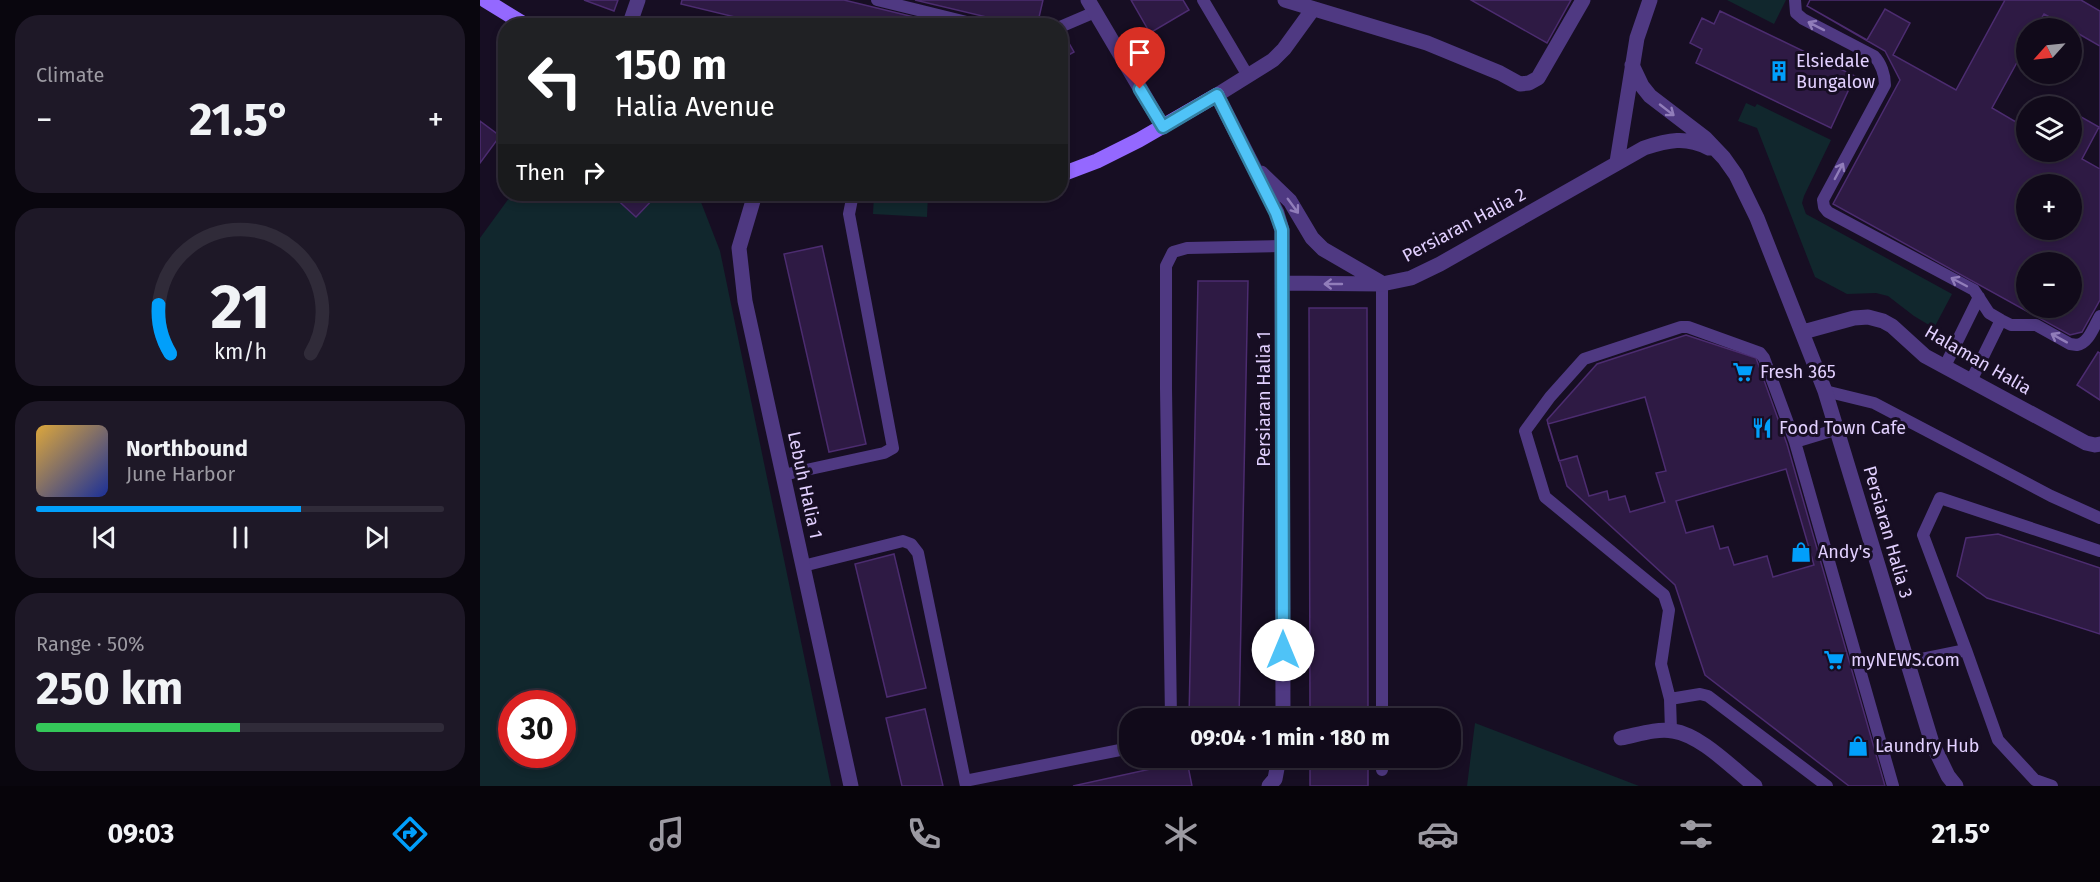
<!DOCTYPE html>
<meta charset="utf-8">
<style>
body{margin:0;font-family:"Fira Sans",sans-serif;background:#1e1827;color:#f1f3f6;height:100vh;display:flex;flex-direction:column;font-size:22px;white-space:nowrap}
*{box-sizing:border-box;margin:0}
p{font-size:20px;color:#9c9aa2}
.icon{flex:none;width:33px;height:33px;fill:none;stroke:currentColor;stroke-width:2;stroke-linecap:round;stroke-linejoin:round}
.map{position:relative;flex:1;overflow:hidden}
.drawer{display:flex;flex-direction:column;gap:15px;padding:15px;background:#09060e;width:480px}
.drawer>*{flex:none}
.hud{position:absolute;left:18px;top:18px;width:570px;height:183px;border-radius:24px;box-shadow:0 3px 9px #0003,0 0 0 2px #302b39;background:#202124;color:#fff;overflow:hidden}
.needle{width:39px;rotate:243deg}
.buttons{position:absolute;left:1536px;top:18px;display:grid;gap:12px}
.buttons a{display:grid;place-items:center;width:66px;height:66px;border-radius:50%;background:#110a1a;box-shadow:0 3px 9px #0003,0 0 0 2px #302b39;font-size:30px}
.speed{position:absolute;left:18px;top:690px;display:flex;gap:12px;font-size:30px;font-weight:700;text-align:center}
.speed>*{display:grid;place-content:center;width:78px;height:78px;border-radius:50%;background:#110a1a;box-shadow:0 3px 9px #0003,0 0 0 2px #302b39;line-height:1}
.speed .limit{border:9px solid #d22;background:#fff;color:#111}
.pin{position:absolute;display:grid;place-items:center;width:51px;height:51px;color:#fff;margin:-62px -26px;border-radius:50% 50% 50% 0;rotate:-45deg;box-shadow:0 0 6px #0007}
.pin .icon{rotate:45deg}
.me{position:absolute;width:66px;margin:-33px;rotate:0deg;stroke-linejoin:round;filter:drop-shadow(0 0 4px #0008)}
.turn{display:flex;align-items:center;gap:21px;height:126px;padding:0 18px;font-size:27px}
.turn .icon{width:78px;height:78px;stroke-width:2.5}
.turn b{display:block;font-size:42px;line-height:51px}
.then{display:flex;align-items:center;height:57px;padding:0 18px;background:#0003;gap:12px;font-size:22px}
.big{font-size:45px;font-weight:700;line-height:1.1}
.drawer .card{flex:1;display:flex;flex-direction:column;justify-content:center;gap:9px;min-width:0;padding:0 21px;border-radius:24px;background:#1e1827}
.drawer .dial{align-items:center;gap:0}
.dial svg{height:156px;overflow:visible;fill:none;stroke:#302b39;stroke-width:7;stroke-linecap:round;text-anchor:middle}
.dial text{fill:#f1f3f6;stroke:none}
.song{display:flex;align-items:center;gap:18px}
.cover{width:72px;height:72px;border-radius:9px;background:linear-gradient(135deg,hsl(40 70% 55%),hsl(230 70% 35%))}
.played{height:6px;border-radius:3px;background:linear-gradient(90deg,#019ffb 65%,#302b39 65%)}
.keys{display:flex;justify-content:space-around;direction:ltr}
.heat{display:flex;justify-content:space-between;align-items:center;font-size:33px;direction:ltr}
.charge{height:9px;border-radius:4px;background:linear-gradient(90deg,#34c759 50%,#302b39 0)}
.trip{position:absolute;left:639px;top:708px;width:342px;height:60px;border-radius:24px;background:#110a1a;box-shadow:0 3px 9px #0003,0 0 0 2px #302b39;font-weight:700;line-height:60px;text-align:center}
.tabs{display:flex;height:96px;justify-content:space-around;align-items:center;background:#07040a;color:#9c9aa2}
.tabs .icon{width:42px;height:42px}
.tabs .on{color:#019ffb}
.tabs b{font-size:27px;color:#f1f3f6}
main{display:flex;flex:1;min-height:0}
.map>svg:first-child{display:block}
</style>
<main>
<section class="drawer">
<div class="card"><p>Climate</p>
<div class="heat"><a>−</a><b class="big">21.5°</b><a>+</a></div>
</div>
<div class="card dial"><svg viewBox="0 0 100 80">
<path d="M14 69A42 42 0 1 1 86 69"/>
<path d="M14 69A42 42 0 0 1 8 44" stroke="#019ffb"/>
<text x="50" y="56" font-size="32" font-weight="700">21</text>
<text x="50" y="72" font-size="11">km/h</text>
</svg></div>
<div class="card">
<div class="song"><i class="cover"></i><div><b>Northbound</b><p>June Harbor</p></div></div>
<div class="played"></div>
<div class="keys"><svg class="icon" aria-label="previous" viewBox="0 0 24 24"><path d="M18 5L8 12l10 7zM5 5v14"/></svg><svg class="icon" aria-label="pause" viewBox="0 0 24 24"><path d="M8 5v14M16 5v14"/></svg><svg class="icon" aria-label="next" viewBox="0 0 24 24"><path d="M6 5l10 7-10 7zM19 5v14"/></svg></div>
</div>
<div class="card"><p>Range · 50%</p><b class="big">250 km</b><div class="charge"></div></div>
</section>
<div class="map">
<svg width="1620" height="786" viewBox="0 0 1620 786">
<rect width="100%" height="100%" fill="#170e23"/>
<!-- green -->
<path fill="#11272d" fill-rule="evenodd" d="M1247,0H1306L1294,24Z
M1266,103L1275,107L1277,104L1351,140L1324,196L1322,203L1326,214L1472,294L1454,328L1434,316L1408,296L1396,293L1367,294L1335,277L1277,128L1258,121Z
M32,194H220L219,197L240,251L351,786H0V238ZM32,704H82V754H32Z
M394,194H448L447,217L393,214Z
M995,723L1159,786H987Z"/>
<!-- building -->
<path fill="#2e1a44" stroke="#4c2c70" stroke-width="1.5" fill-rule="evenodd" d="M104,0H138L134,11Z
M202,0H364L471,26H292L201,4Z
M435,0H563L557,26H544Z
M651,0H703L709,10L670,33Z
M991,0H1091L1067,43Z
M1330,0H1525L1476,90L1413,55L1430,23L1405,9L1387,40L1327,6Z
M1330,0H1601L1620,11V300L1602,332L1590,335L1353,204L1420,80L1405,51L1327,6ZM1546,28H1592V74H1546ZM1546,106H1592V152H1546ZM1546,184H1592V230H1546ZM1546,262H1592V308H1546Z
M1240,11L1375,76L1351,128L1216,63L1222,49L1210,43L1222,18L1234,24Z
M1564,14L1589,28H1556Z
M581,29L594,52L580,60V30Z
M1592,30L1620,46V169L1602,159L1619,127L1596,114L1592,122V106H1546V128L1512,108L1546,46V74H1592Z
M0,121L20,136L0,163Z
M131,194H178L156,217Z
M342,246L386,444L349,452L304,254Z
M718,281H768L759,718H709Z
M829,308H887L888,718H830Z
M1206,335L1276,358L1307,444L1405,786H1369L1225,675L1195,585L1087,486L1067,420L1117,364Z
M1618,352L1620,353V400L1597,385Z
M1165,397L1186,471L1176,473L1185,502L1150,512L1145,496L1129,500L1127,491L1109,496L1097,456L1079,461L1068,424Z
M1306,469L1334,565L1293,577L1287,556L1254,565L1248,547L1240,549L1233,526L1206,533L1196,501Z
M1518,534L1620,568V634L1507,598L1477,576L1486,538Z
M414,554L446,688L407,697L375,564Z
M445,709L463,786H422L406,718Z
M830,758H888V786H830Z
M707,761L712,786H593Z"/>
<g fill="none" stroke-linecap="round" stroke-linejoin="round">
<!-- lane -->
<path stroke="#4f3982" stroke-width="12" d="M397,0L503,26
M723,0L768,76
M1315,0L1316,13L1323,19L1394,56C1401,63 1405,75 1405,85L1343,200L1344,207L1348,212L1494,290L1509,313L1521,320L1531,325H1556L1590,344L1597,345C1609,343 1614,326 1620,316
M580,27L615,12
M902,284V718
M1465,366L1499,297
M1491,381L1521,320
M1345,391L1394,403L1571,496L1620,518
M1315,442L1358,429
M303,475L404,453L413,448L369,214L373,194
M323,566L423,541L431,544L438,553L486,786
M1486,650L1443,535L1460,498L1620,551
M1427,662L1486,650L1518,740L1555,780L1572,786
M1190,699L1220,694L1228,696L1347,786
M691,718L686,389V266L693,252L707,248L802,246
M1191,731L1190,699L1181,664L1189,610L1184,595L1065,497L1045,431L1070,397L1104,359L1201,327H1208L1280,353L1284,358L1315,442L1413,786
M902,758V770
M485,781L650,748"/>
<!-- street -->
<path stroke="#4f3982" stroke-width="15" d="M608,0L683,127
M805,0L947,43L1020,73L1040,84L1049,83L1058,78L1103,0
M149,26L158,0
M1152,65L1162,86L1170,96L1225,138L1244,158L1256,175L1277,218L1345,391L1452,743L1468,776L1476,786
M1137,162L1157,38L1170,0
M781,173L810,201L832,238L843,249L900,282
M275,194L259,248L265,301L371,786
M803,283L902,284L931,278L960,264L1164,148C1188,140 1206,136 1229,148
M1323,332L1374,318L1388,317L1403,321L1412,326L1445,356L1606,443L1615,445L1620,444
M803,718L802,230L797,213L737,95L793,60L804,49L833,9
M1141,738C1157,735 1176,728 1193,731C1221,735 1252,768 1275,786
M789,786L795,779L799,758"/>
<!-- secondary -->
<path stroke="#9468ff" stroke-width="15" d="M5,0L47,26
M580,175L617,161L659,140L737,95"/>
</g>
<!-- one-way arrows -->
<defs><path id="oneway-shaft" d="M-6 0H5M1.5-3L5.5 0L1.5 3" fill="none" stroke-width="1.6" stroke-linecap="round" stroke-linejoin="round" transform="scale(1.5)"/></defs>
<g stroke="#917dba">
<use href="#oneway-shaft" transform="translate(1336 26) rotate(-153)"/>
<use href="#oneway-shaft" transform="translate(1187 110) rotate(38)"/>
<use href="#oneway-shaft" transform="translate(1359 171) rotate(-62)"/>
<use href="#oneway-shaft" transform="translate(813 206) rotate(54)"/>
<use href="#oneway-shaft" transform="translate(1479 282) rotate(-152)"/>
<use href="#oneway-shaft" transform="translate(853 284) rotate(-180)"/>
<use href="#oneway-shaft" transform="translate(1579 338) rotate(-151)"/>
</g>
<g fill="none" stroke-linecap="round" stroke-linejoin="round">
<!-- route casing -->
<g stroke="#337fa1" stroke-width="15">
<path id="route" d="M660,89L683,127L737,95L796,213L802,230L803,650"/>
</g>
<!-- route -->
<use href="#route" stroke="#4fc3f7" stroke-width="10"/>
</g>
<!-- icons -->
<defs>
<g id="building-bare" transform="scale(1.62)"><path d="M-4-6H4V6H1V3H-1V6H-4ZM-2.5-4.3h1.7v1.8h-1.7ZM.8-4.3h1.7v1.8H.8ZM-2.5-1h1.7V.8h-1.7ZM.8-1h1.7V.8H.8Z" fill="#019ffb" stroke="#170e23" stroke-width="2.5" paint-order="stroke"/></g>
<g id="supermarket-bare" transform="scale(1.62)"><path d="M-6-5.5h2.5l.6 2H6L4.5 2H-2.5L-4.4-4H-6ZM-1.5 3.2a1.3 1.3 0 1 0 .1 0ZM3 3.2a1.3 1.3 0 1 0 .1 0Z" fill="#019ffb" stroke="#170e23" stroke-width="2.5" paint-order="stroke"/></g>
<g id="restaurant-bare" transform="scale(1.62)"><path d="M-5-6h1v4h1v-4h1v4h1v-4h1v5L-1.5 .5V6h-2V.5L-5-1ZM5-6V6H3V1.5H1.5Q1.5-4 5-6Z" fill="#019ffb" stroke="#170e23" stroke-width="2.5" paint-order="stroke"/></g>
<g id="shop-bare" transform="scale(1.62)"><path d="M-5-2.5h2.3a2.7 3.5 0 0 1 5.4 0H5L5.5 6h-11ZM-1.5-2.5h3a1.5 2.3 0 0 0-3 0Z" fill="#019ffb" stroke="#170e23" stroke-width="2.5" paint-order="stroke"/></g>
</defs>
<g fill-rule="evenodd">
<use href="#building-bare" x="1299" y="71"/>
<use href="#supermarket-bare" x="1263" y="372"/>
<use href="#restaurant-bare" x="1282" y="428"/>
<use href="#shop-bare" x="1321" y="552"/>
<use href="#supermarket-bare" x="1354" y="660"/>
<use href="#shop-bare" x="1378" y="746"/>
</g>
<g text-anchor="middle" stroke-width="6" stroke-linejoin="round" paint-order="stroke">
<!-- poi labels -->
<g font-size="18" fill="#e2d0ff" stroke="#170e23" text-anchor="start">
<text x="1316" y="67">Elsiedale<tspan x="1316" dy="21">Bungalow</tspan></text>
<text x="1280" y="378">Fresh 365</text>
<text x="1299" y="434">Food Town Cafe</text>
<text x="1338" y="558">Andy's</text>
<text x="1371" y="666">myNEWS.com</text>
<text x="1395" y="752">Laundry Hub</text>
</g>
<!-- street labels -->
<g font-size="18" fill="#e2d0ff" stroke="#170e23">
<text transform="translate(984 225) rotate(-28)" y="6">Persiaran Halia 2</text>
<text transform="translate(1498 360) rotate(30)" y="6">Halaman Halia</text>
<text transform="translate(784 399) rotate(-90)" y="6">Persiaran Halia 1</text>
<text transform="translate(325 485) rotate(78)" y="6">Lebuh Halia 1</text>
<text transform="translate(1408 532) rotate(74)" y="6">Persiaran Halia 3</text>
</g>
</g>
</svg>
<div class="buttons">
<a><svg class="needle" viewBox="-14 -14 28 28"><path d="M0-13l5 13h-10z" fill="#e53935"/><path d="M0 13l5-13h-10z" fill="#9c9aa2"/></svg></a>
<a><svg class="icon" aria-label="layers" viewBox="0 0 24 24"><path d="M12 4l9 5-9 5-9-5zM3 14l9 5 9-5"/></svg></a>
<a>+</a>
<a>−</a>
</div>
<div class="speed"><div class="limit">30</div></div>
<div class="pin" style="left:660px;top:89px;background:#d93025"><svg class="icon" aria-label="arrive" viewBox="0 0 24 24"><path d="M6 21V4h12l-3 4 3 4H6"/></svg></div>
<svg class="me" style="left:803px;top:650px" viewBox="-20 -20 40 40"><circle r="19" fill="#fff"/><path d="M0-13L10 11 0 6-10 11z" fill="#4fc3f7"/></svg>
<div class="trip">09:04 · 1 min · 180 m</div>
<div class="hud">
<div class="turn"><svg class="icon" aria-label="left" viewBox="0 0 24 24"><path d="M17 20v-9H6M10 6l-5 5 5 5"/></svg><div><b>150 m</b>Halia Avenue</div></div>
<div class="then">Then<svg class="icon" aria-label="right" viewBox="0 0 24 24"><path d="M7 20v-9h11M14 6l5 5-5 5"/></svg></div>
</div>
</div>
</main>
<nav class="tabs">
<b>09:03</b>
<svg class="icon on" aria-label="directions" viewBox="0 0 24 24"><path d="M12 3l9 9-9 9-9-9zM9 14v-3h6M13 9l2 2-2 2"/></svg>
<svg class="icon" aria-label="music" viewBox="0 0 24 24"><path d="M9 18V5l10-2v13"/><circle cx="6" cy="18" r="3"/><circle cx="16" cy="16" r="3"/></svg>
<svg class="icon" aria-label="phone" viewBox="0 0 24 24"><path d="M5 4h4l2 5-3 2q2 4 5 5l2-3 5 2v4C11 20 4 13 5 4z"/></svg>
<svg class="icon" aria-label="climate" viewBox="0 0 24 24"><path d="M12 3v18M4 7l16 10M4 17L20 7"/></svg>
<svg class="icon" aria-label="car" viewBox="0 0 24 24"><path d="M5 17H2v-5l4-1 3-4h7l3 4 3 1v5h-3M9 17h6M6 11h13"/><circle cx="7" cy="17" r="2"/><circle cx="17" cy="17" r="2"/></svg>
<svg class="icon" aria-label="filters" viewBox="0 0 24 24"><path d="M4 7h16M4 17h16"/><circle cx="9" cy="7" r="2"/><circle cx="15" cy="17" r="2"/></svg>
<b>21.5°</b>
</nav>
